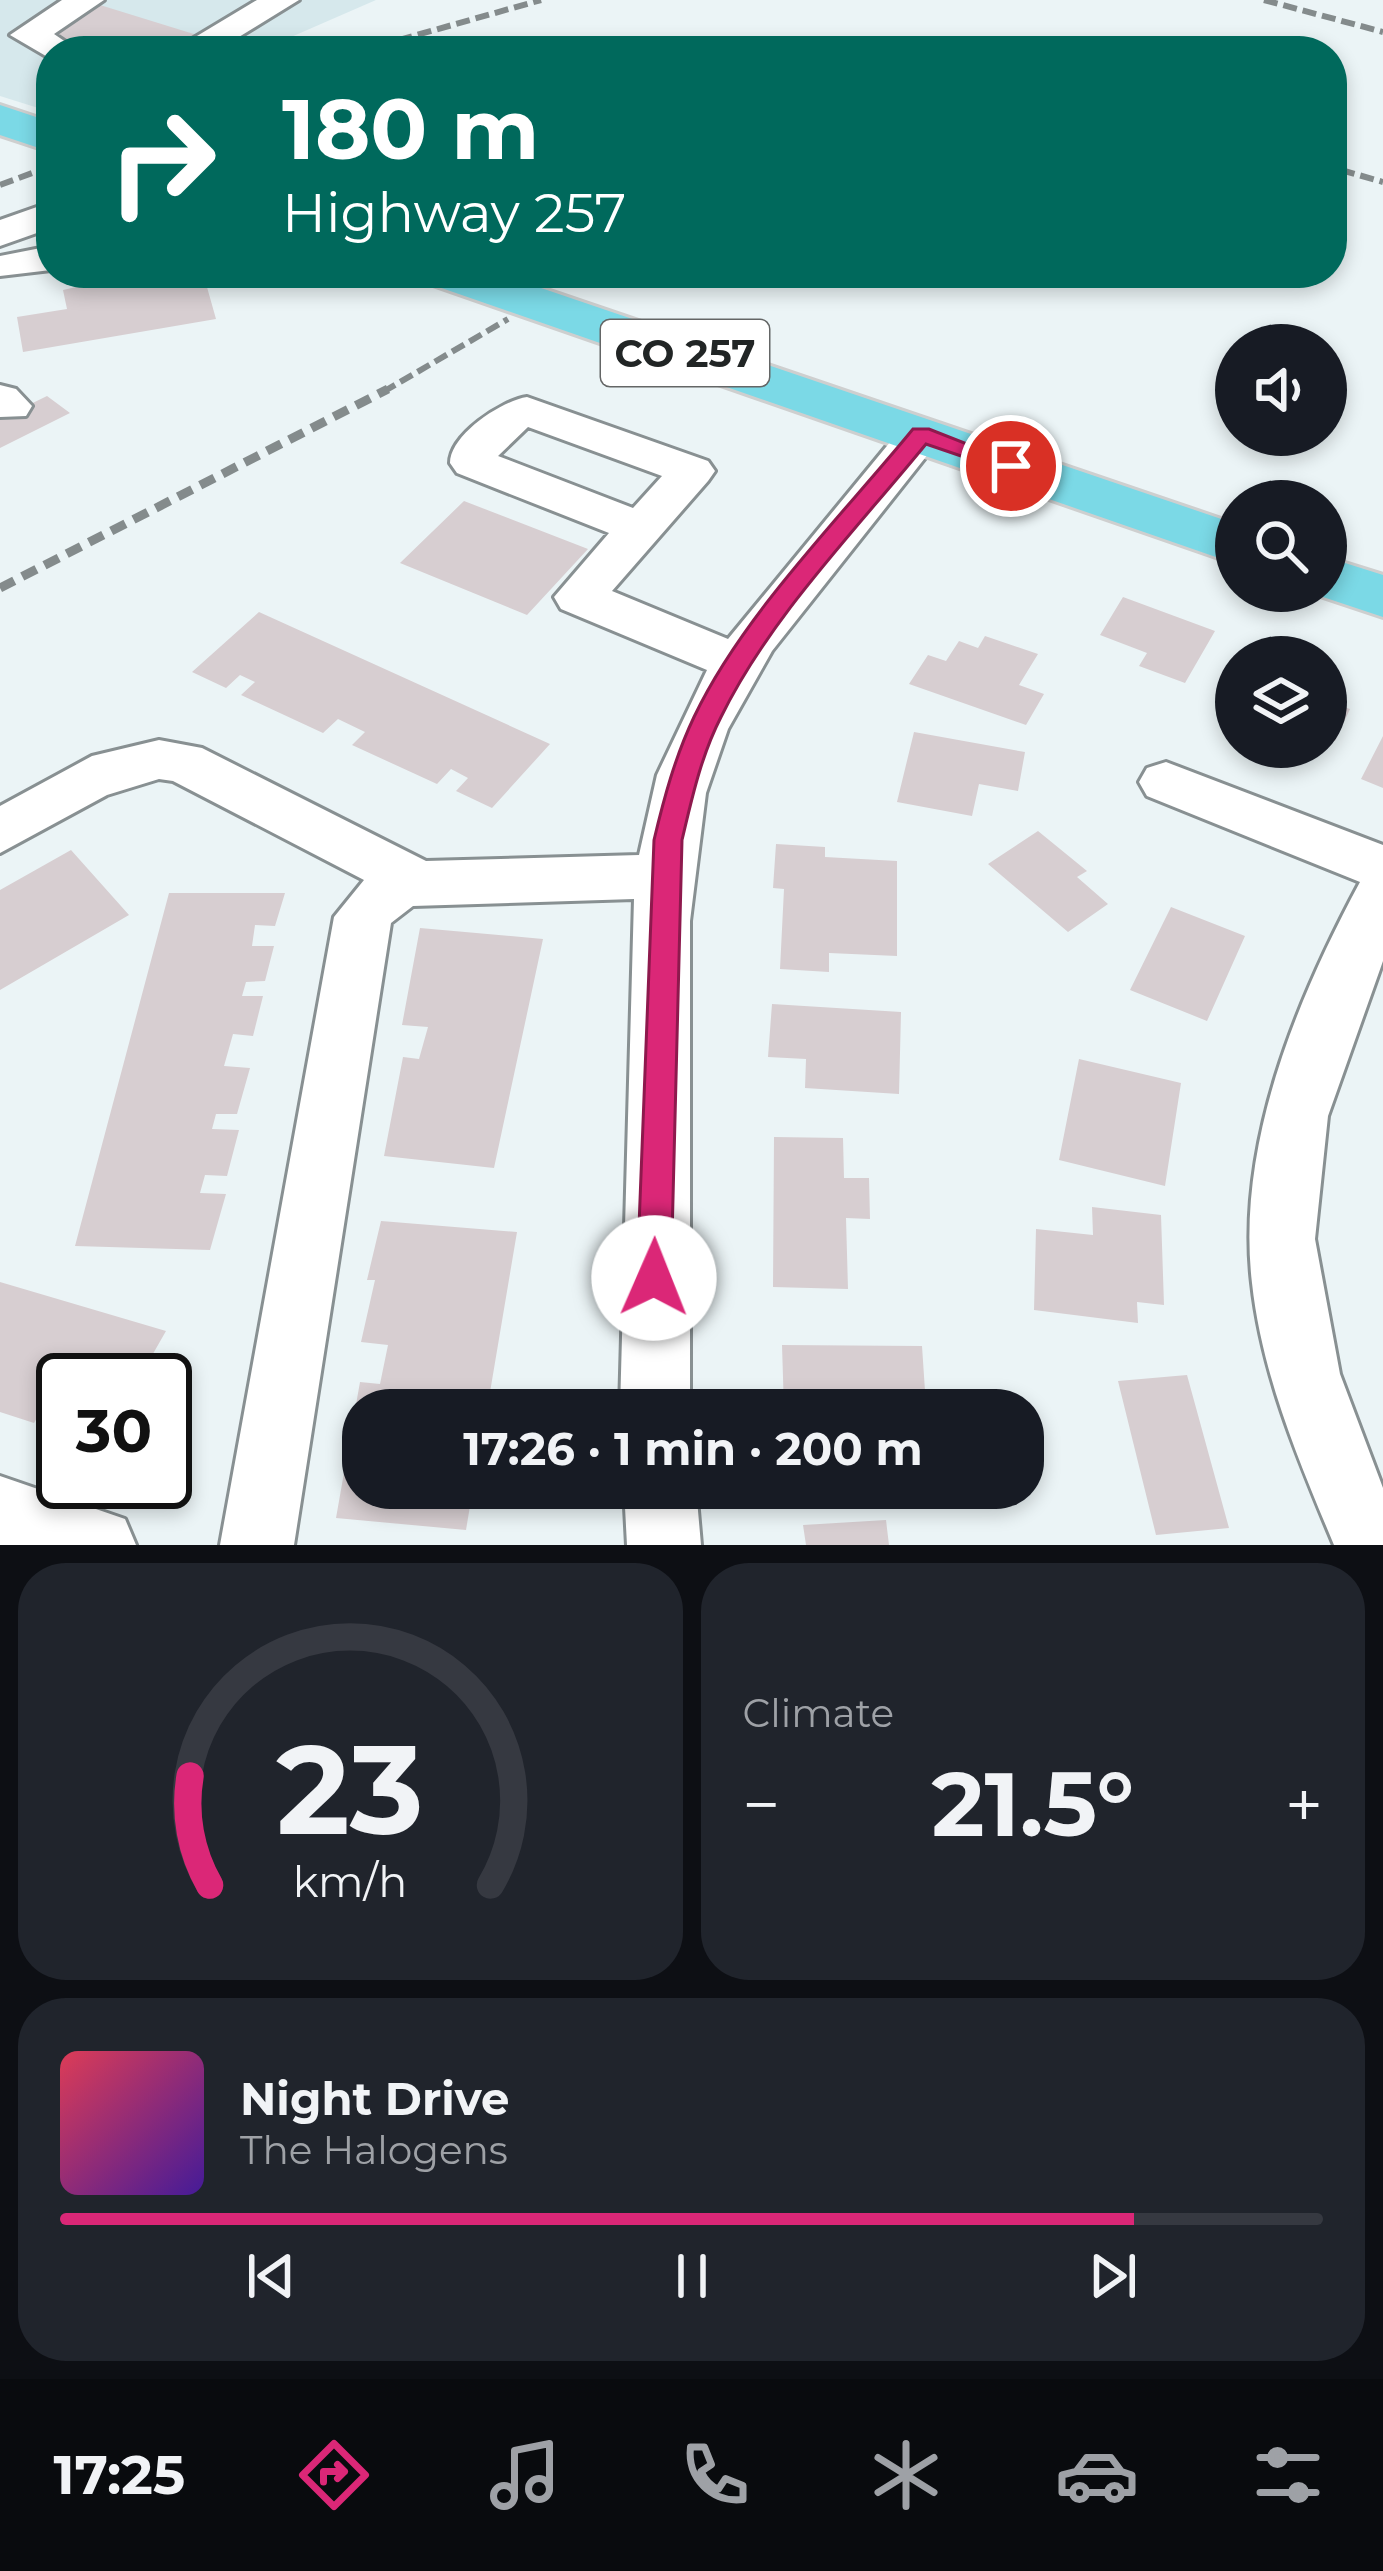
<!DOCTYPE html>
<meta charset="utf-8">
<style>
body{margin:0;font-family:Montserrat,sans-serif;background:#20242c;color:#f1f3f6;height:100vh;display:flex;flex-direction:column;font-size:45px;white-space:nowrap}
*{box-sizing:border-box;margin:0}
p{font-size:39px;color:#9ea1a6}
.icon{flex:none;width:66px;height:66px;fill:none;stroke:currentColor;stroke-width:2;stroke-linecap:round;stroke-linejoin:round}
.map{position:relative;height:1545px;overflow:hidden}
.side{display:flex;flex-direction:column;gap:18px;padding:18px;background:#0d0f14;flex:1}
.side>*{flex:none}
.hud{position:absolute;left:36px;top:36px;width:1311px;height:252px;border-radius:48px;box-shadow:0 6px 18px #0003;background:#00695c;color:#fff;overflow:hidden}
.buttons{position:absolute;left:1215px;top:324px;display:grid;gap:24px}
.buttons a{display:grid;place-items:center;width:132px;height:132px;border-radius:50%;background:#171b24;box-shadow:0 6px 18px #0003;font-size:60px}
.speed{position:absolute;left:36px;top:1353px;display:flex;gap:24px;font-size:60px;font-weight:700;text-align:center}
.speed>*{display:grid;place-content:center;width:156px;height:156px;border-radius:50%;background:#171b24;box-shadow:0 6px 18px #0003;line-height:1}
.speed .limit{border:6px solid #111;border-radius:18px;background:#fff;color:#111}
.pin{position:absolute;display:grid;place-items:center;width:102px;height:102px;color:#fff;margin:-51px;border:6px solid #fff;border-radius:50%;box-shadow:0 3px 12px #0007}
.me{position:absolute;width:132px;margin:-66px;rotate:1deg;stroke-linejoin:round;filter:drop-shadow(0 0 9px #0008)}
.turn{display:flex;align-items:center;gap:42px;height:252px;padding:0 48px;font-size:54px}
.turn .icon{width:156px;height:156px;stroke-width:2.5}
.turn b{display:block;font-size:84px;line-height:102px}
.big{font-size:90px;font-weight:700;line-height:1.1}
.side .widget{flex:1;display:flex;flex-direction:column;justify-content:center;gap:18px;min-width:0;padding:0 42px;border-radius:48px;background:#20242c}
.side .dial{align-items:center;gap:0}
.dial svg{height:312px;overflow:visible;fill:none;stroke:#363941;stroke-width:7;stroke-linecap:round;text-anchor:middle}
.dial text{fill:#f1f3f6;stroke:none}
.song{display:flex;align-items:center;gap:36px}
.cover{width:144px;height:144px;border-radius:18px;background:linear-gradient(135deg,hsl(350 70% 55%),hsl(260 70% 35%))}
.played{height:12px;border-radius:6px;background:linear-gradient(90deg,#db2777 85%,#363941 85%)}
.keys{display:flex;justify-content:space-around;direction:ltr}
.heat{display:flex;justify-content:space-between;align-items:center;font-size:66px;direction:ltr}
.side .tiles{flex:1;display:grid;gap:18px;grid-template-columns:1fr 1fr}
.widget:last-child{grid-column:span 2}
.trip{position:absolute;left:342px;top:1389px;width:702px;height:120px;border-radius:48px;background:#171b24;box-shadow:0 6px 18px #0003;font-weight:700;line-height:120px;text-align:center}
.menu{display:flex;height:192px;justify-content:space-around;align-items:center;background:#090b0e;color:#9ea1a6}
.menu .icon{width:84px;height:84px}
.menu .selected{color:#db2777}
.menu b{font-size:54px;color:#f1f3f6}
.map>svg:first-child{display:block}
</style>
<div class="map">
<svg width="1383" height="1545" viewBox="0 0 1383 1545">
<rect width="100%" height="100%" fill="#ebf4f6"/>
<!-- built -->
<path fill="#d6e8ec" d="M0,0H376L259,51H51V112L0,96Z"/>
<!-- building -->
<path fill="#d7ced1" d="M100,5L197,35L172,51H91L46,37Z
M138,273L140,282L203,273L216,319L23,352L17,317L67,309L63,290Z
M47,396L70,413L0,448V419Z
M464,501L588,549L527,615L400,563Z
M1123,597L1215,631L1185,683L1139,666L1147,653L1100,635Z
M259,612L550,744L492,808L456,791L468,778L451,769L437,784L352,745L365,732L338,719L323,733L241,695L255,682L240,675L226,688L192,672Z
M985,636L1038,654L1019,685L1044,694L1026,725L909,684L928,655L946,661L959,641L978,648Z
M1326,701L1350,709L1335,741L1326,738Z
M914,732L1025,752L1018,791L979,784L972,816L897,802Z
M1383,736V788L1361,779Z
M1038,831L1087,871L1077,877L1108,904L1068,932L988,864Z
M776,844L825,847V857L897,861V956L829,953V972L780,969L784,889L773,888Z
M71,850L129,915L0,990V890Z
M169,893H285L275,926L255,925L252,946H274L265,981L246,982L242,996H263L253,1036L233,1034L224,1066L250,1068L237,1114H216L212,1129L239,1130L227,1176L205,1175L200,1193L226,1194L210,1250L75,1246Z
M1171,907L1245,936L1207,1021L1130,990Z
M420,928L543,939L494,1168L384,1156L403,1057L419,1059L428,1027L402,1025Z
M772,1004L901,1012L899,1094L805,1088L806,1059L768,1057Z
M1079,1059L1181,1083L1165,1186L1059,1160Z
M774,1137L843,1138L844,1178H869L870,1219L846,1218L848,1289L773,1287Z
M1092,1207L1161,1215L1164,1305L1137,1302L1138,1323L1034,1310L1036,1229L1093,1235Z
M381,1221L517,1232L487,1410H363V1488H473L466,1530L336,1518L360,1382L380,1384L388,1345L361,1342L375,1280H367Z
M0,1282L166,1331L138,1380H63V1398L51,1393L34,1423L0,1412Z
M782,1345L922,1346L925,1391L966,1392L968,1410H784Z
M1187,1375L1229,1528L1156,1535L1118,1381Z
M886,1520L889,1545H806L803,1525Z"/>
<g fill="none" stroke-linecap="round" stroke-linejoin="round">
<!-- minor casing -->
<g stroke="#889092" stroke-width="6">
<path id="minor" d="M62,0H104L54,34L79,51H51V59L10,35Z
M257,0H299L216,51H172Z
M51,202V228L0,246V220Z
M51,246V270L0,276V256Z
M0,385L16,389L32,406L26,416L0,417Z
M527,397L708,461L715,471L708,481L612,591L728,639L905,424H937L944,434L772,651L728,729L706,793L690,921V1410H620L634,899L413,906L391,923L294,1545H220L334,917L364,880L173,781L159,779L107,795L0,853V806L92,756L159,740L202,748L426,861L639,855L657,775L707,670L561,609L554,597L609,533L457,473L450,463C450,435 501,401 527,397ZM528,427L662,476L633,508L498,456Z
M1166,762L1383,845V961L1328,1116L1315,1239L1340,1374L1383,1488V1545H1334C1299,1461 1262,1375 1252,1283C1236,1146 1296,1001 1360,882L1147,796L1139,782L1147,768Z
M0,1476L125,1519L136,1545H0Z
M624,1488H696L701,1545H627Z"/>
</g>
<!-- major casing -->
<g stroke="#cecfcf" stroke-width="6">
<path id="major" d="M0,105L51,122V152L0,135Z
M423,273H497L1236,524V564L430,284Z
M1326,557L1383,575V617L1305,591H1326Z"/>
</g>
<!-- minor -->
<use href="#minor" fill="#fff" fill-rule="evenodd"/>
<!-- major -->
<use href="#major" fill="#7bd9e6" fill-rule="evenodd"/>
<!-- rail-far1 -->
<path stroke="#848b8c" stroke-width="6" stroke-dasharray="14 6" stroke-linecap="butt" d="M1264,0L1383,32
M360,51L541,0
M1341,170L1383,182
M0,185L51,166
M383,392L508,319"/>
<!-- rail -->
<path stroke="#848b8c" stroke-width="9" stroke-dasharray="16 9" stroke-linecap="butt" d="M0,588L388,389"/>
</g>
<!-- route -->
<path fill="#db2777" stroke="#8e194d" stroke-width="3" d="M913,429H929L1023,466L1011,473L926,444C856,530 770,617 721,717C701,756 692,798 682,840L671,1278L666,1289L654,1294L642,1289L637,1278L654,840C664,798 675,757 694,717C743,614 841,517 913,429Z"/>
<g text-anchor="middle" stroke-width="9" stroke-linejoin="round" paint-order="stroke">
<!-- shield labels -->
<rect fill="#fff" stroke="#646666" stroke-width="3" x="601" y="320" width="168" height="66" rx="9"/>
<g font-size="39" font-weight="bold" fill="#212525">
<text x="685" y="367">CO 257</text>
</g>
</g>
</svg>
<div class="buttons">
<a><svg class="icon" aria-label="sound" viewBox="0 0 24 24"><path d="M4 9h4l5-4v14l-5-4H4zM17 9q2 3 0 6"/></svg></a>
<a><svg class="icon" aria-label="search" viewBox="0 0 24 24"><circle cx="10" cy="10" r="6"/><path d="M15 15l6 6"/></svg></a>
<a><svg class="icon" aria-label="layers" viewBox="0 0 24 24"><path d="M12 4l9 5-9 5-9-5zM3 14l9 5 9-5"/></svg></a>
</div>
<div class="speed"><div class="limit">30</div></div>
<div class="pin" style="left:1011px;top:466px;background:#d93025"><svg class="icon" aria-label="arrive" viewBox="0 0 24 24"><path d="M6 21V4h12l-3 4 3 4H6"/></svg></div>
<svg class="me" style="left:654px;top:1278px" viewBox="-20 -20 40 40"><circle r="19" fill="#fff"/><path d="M0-13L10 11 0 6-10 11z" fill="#db2777"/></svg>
<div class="trip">17:26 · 1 min · 200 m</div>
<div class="hud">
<div class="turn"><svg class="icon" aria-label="right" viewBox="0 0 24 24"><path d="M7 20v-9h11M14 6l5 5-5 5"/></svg><div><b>180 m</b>Highway 257</div></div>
</div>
</div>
<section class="side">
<div class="tiles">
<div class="widget dial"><svg viewBox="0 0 100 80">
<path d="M14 69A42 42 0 1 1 86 69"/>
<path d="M14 69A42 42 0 0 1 9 41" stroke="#db2777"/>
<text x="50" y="56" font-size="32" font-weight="700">23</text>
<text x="50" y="72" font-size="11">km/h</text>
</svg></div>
<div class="widget"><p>Climate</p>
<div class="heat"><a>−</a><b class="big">21.5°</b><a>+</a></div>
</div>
<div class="widget">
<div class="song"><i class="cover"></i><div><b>Night Drive</b><p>The Halogens</p></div></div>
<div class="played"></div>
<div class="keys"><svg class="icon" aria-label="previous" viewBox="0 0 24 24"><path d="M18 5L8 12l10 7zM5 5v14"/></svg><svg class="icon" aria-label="pause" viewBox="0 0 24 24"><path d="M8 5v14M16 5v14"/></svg><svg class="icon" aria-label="next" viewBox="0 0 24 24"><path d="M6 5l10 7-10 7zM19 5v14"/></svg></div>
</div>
</div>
</section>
<nav class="menu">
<b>17:25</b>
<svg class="icon selected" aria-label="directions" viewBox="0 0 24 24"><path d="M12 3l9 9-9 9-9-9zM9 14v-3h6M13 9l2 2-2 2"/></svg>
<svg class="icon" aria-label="music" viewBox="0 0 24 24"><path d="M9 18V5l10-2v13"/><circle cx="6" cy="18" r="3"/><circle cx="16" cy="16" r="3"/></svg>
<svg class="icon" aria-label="phone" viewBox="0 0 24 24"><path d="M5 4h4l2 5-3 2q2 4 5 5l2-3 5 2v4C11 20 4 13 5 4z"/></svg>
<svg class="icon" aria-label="climate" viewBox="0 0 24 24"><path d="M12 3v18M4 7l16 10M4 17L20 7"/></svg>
<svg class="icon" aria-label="car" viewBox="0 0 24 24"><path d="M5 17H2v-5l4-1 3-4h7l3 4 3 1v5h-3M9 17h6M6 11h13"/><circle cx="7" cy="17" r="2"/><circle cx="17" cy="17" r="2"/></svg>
<svg class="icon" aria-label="filters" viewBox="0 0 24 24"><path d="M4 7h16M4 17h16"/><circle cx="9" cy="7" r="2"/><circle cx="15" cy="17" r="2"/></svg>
</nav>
